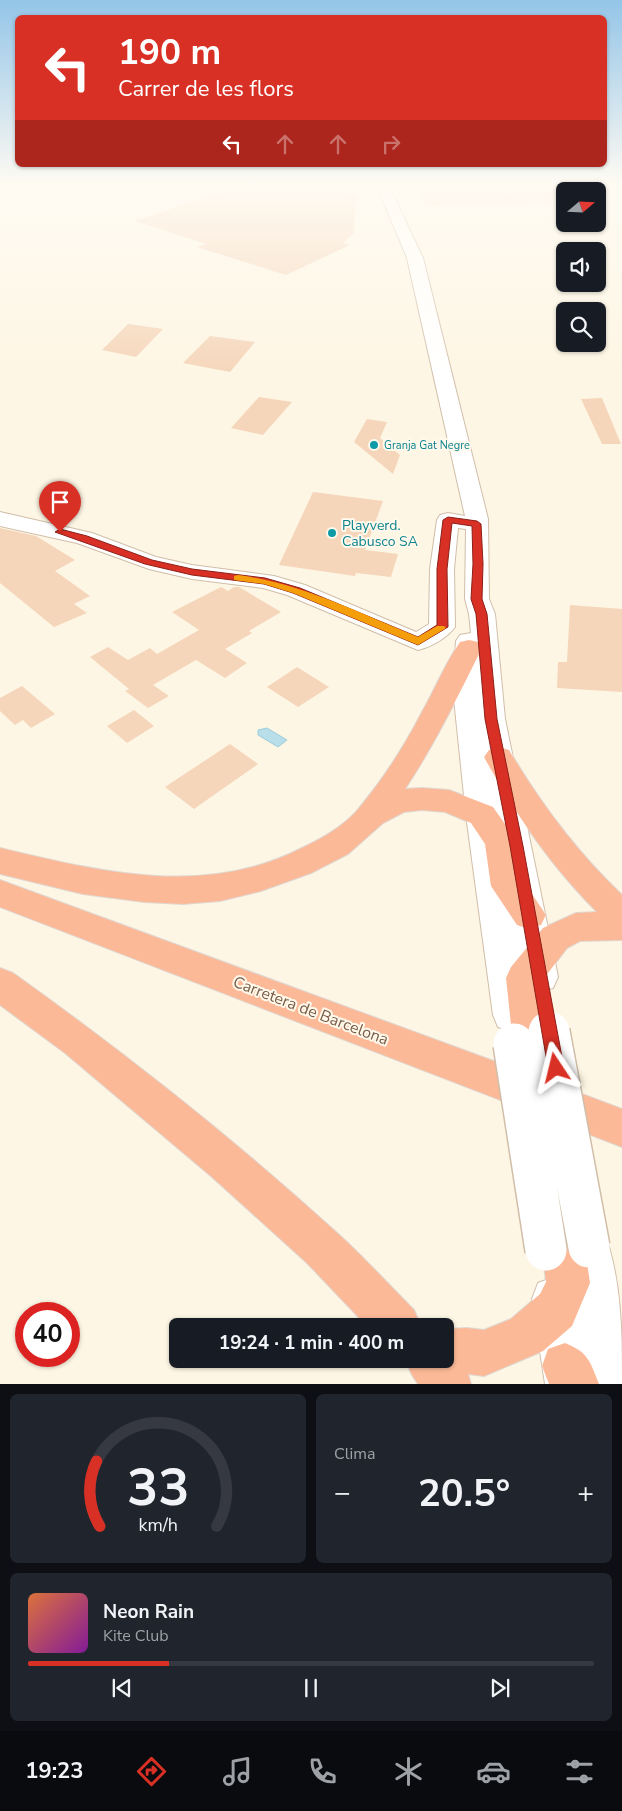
<!DOCTYPE html>
<html lang="es">
<meta charset="utf-8">
<style>
body{margin:0;font-family:"Nunito Sans",sans-serif;background:#20242c;color:#f1f3f6;height:100vh;display:flex;flex-direction:column;font-size:19px;white-space:nowrap}
*{box-sizing:border-box;margin:0}
p{font-size:16px;color:#9ea1a6}
.icon{flex:none;width:28px;height:28px;fill:none;stroke:currentColor;stroke-width:2;stroke-linecap:round;stroke-linejoin:round}
.map{position:relative;height:1384px;overflow:hidden}
.sheet{display:flex;flex-direction:column;gap:10px;padding:10px;background:#0d0f14;flex:1}
.sheet>*{flex:none}
.banner{position:absolute;left:15px;top:15px;width:592px;height:152px;border-radius:8px;box-shadow:0 1px 4px #0004;background:#d93025;color:#fff;overflow:hidden}
.needle{width:32px;rotate:71deg}
.buttons{position:absolute;left:556px;top:182px;display:grid;gap:10px}
.buttons a{display:grid;place-items:center;width:50px;height:50px;border-radius:8px;background:#171b24;box-shadow:0 1px 4px #0004;font-size:25px}
.speed{position:absolute;left:15px;top:1302px;display:flex;gap:10px;font-size:25px;font-weight:700;text-align:center}
.speed>*{display:grid;place-content:center;width:65px;height:65px;border-radius:50%;background:#171b24;box-shadow:0 1px 4px #0004;line-height:1}
.speed .limit{border:8px solid #d22;background:#fff;color:#111}
.pin{position:absolute;display:grid;place-items:center;width:42px;height:42px;color:#fff;margin:-51px -21px;border-radius:50% 50% 50% 0;rotate:-45deg;box-shadow:0 0 5px #0007}
.pin .icon{rotate:45deg}
.me{position:absolute;width:55px;margin:-28px;rotate:350deg;stroke-linejoin:round;filter:drop-shadow(0 0 4px #0008)}
.turn{display:flex;align-items:center;gap:18px;height:105px;padding:0 20px;font-size:22px}
.turn .icon{width:65px;height:65px;stroke-width:2.5}
.turn b{display:block;font-size:35px;line-height:42px}
.lanes{display:flex;align-items:center;height:48px;padding:0 20px;background:#0003;justify-content:center;gap:25px;direction:ltr}
.lanes .off{opacity:.35}
.big{font-size:38px;font-weight:700;line-height:1.1}
.sheet .card{flex:1;display:flex;flex-direction:column;justify-content:center;gap:8px;min-width:0;padding:0 18px;border-radius:8px;background:#20242c}
.sheet .dial{align-items:center;gap:0}
.dial svg{height:130px;overflow:visible;fill:none;stroke:#363941;stroke-width:7;stroke-linecap:round;text-anchor:middle}
.dial text{fill:#f1f3f6;stroke:none}
.song{display:flex;align-items:center;gap:15px}
.cover{width:60px;height:60px;border-radius:8px;background:linear-gradient(135deg,hsl(20 70% 55%),hsl(290 70% 35%))}
.played{height:5px;border-radius:2px;background:linear-gradient(90deg,#d93025 25%,#363941 25%)}
.keys{display:flex;justify-content:space-around;direction:ltr}
.heat{display:flex;justify-content:space-between;align-items:center;font-size:28px;direction:ltr}
.sheet .tiles{flex:1;display:grid;gap:10px;grid-template-columns:1fr 1fr}
.card:last-child{grid-column:span 2}
.trip{position:absolute;left:169px;top:1318px;width:285px;height:50px;border-radius:8px;background:#171b24;box-shadow:0 1px 4px #0004;font-weight:700;line-height:50px;text-align:center}
.tab-bar{display:flex;height:80px;justify-content:space-around;align-items:center;background:#090b0e;color:#9ea1a6}
.tab-bar .icon{width:35px;height:35px}
.tab-bar .current{color:#d93025}
.tab-bar b{font-size:22px;color:#f1f3f6}
.map>svg:first-child{display:block}
</style>
<div class="map">
<svg width="622" height="1384" viewBox="0 0 622 1384">
<rect width="100%" height="100%" fill="#fef6e4"/>
<!-- water -->
<path fill="#b7dee9" stroke="#9ccddc" d="M267,728L287,740L278,747L258,735V730Z"/>
<!-- building -->
<path fill="#f5d6ba" d="M245,184H322L357,194L354,233L343,243L350,245L286,275L197,247L206,244L135,221Z
M416,184H567V191H565V201L427,205Z
M128,324L163,329L136,357L102,350Z
M210,336L255,342L230,372L183,363Z
M259,397L292,402L263,435L231,428Z
M602,398L621,444H602L581,399Z
M367,419L387,422L380,438L400,455L393,474L354,442Z
M313,492L383,501L365,550L398,554L391,577L356,573L355,576L279,565Z
M0,528L36,536L75,560L55,571L90,596L74,604L87,613L54,627L0,583Z
M221,587L228,591L234,587H239L281,612L249,631L252,633L225,649L247,663L225,678L196,660L153,685L169,696L148,708L125,691L129,689L90,657L108,647L128,660L150,648L157,654L199,630L172,612Z
M570,605L622,609V692L557,688L558,662H567Z
M297,667L329,687L298,707L267,687Z
M22,686L55,714L31,728L23,720L15,725L0,711V698Z
M134,710L154,726L127,743L107,726Z
M230,744L258,764L194,809L165,787Z"/>
<g fill="none" stroke-linecap="round" stroke-linejoin="round">
<!-- minor casing -->
<g stroke="#d0bea9" stroke-width="2">
<path id="minor" d="M376,184H388L423,258L488,519L489,599L495,614L505,719L558,977L553,988L540,992L527,988L525,983L529,1015L524,1027L511,1031L498,1027L493,1015L466,815L453,689L456,641L460,635L471,633L469,614L465,599L466,529L458,528L454,569L455,627C447,638 431,647 418,650L287,595L263,588L192,579L149,569L77,543L0,526V512L92,533L156,557L192,565L274,576L305,585L416,632L429,624L430,569L437,520L440,515L448,513L465,516L407,258Z
M589,1225L604,1232C622,1280 622,1333 622,1384H545L532,1299L538,1283L554,1277L570,1283L575,1295L567,1247L574,1232Z"/>
</g>
<!-- highway casing -->
<g stroke="#dfd8d3" stroke-width="2">
<path id="highway" d="M469,640L478,642L482,648C458,696 435,744 405,789L422,788L449,790L493,807L517,841L524,882L546,915L541,925L529,929L517,925L491,886L485,844L471,823L445,812L422,810L404,812L383,823L348,854L311,873L261,891L220,901L183,904L144,902L83,894L0,874V848C102,872 204,898 302,848C323,838 346,825 360,807C384,778 405,745 422,712C435,689 445,664 460,642Z
M499,747L509,750C540,803 577,852 622,895V940L580,941L567,948L542,981L549,1025L529,1070L524,1072L622,1109V1147L0,907V880L499,1063L497,1058L511,1025L506,978L511,967L543,928L576,913L597,912C551,866 515,814 484,757L489,750Z
M0,968L13,973C125,1053 234,1139 336,1232C363,1256 388,1284 414,1310L421,1326H367L307,1263L212,1177L65,1053L0,1005Z
M560,1200L575,1206L581,1221L590,1283L572,1326L543,1351L484,1376L468,1374L471,1384H418L412,1375L405,1359H445V1329L467,1328L484,1330L511,1319L540,1294L546,1282L539,1221L545,1206Z
M565,1343C588,1352 590,1361 599,1384H549L542,1366L548,1349Z"/>
</g>
<!-- minor -->
<use href="#minor" fill="#fff" fill-rule="evenodd"/>
<!-- highway -->
<use href="#highway" fill="#fcb997" fill-rule="evenodd"/>
<!-- minor-bridge casing -->
<g stroke="#d0bea9" stroke-width="44" stroke-linecap="butt">
<path id="minor-bridge" d="M549,1032L589,1247
M514,1044L546,1250"/>
</g>
<!-- minor-bridge -->
<use href="#minor-bridge" stroke="#fff" stroke-width="41"/>
</g>
<!-- sky -->
<linearGradient id="sky" x2="0" y2="1"><stop stop-color="#94c5e8"/><stop offset="0.49" stop-color="#fffbf3"/><stop offset="1" stop-color="#fffbf3" stop-opacity="0"/></linearGradient>
<rect width="622" height="378" fill="url(#sky)"/>
<!-- route -->
<path fill="#d93025" stroke="#8d1f18" d="M448,517L477,521L481,524L483,564L482,599L487,614L497,719L523,846L564,1068L562,1073L556,1075L550,1073L548,1068L510,846L485,719L476,614L471,599L473,564L472,526L452,523L447,569L448,627L418,645L293,593L264,584L192,575L145,564L55,532L60,529L87,536L152,560L192,569L265,578L300,588L418,637L437,625V569L443,520Z"/>
<!-- slow -->
<path fill="#f59e0b" d="M238,575C301,583 359,613 418,637L437,626H444L446,628L418,645L293,593L264,584L234,580V576Z"/>
<!-- markers -->
<g fill="#0f9aa8" stroke="#fff9ec" stroke-width="2">
<circle cx="374" cy="445" r="5"/>
<circle cx="332" cy="533" r="5"/>
</g>
<g text-anchor="middle" stroke-width="4" stroke-linejoin="round" paint-order="stroke">
<!-- far-culture labels -->
<g font-size="11" fill="#0d838f" stroke="#fff9ec" text-anchor="start">
<text x="384" y="449">Granja Gat Negre</text>
</g>
<!-- culture labels -->
<g font-size="14" fill="#0d838f" stroke="#fff9ec" text-anchor="start">
<text x="342" y="530">Playverd.<tspan x="342" dy="16">Cabusco SA</tspan></text>
</g>
<!-- near-street labels -->
<g font-size="16" fill="#795d47" stroke="#fff9ec">
<text transform="translate(311 1010) rotate(21)" y="6">Carretera de Barcelona</text>
</g>
</g>
</svg>
<div class="buttons">
<a><svg class="needle" viewBox="-14 -14 28 28"><path d="M0-13l5 13h-10z" fill="#e53935"/><path d="M0 13l5-13h-10z" fill="#9ea1a6"/></svg></a>
<a><svg class="icon" aria-label="sound" viewBox="0 0 24 24"><path d="M4 9h4l5-4v14l-5-4H4zM17 9q2 3 0 6"/></svg></a>
<a><svg class="icon" aria-label="search" viewBox="0 0 24 24"><circle cx="10" cy="10" r="6"/><path d="M15 15l6 6"/></svg></a>
</div>
<div class="speed"><div class="limit">40</div></div>
<div class="pin" style="left:60px;top:532px;background:#d93025"><svg class="icon" aria-label="arrive" viewBox="0 0 24 24"><path d="M6 21V4h12l-3 4 3 4H6"/></svg></div>
<svg class="me" style="left:556px;top:1068px" viewBox="-20 -20 40 40"><path d="M0-17L14 15 0 8-14 15z" fill="#d93025" stroke="#fff" stroke-width="4"/></svg>
<div class="trip">19:24 · 1 min · 400 m</div>
<div class="banner">
<div class="turn"><svg class="icon" aria-label="left" viewBox="0 0 24 24"><path d="M17 20v-9H6M10 6l-5 5 5 5"/></svg><div><b>190 m</b>Carrer de les flors</div></div>
<div class="lanes"><svg class="icon" aria-label="left" viewBox="0 0 24 24"><path d="M17 20v-9H6M10 6l-5 5 5 5"/></svg><svg class="icon off" aria-label="ahead" viewBox="0 0 24 24"><path d="M12 20V5M6 11l6-6 6 6"/></svg><svg class="icon off" aria-label="ahead" viewBox="0 0 24 24"><path d="M12 20V5M6 11l6-6 6 6"/></svg><svg class="icon off" aria-label="right" viewBox="0 0 24 24"><path d="M7 20v-9h11M14 6l5 5-5 5"/></svg></div>
</div>
</div>
<section class="sheet">
<div class="tiles">
<div class="card dial"><svg viewBox="0 0 100 80">
<path d="M14 69A42 42 0 1 1 86 69"/>
<path d="M14 69A42 42 0 0 1 12 29" stroke="#d93025"/>
<text x="50" y="56" font-size="32" font-weight="700">33</text>
<text x="50" y="72" font-size="11">km/h</text>
</svg></div>
<div class="card"><p>Clima</p>
<div class="heat"><a>−</a><b class="big">20.5°</b><a>+</a></div>
</div>
<div class="card">
<div class="song"><i class="cover"></i><div><b>Neon Rain</b><p>Kite Club</p></div></div>
<div class="played"></div>
<div class="keys"><svg class="icon" aria-label="previous" viewBox="0 0 24 24"><path d="M18 5L8 12l10 7zM5 5v14"/></svg><svg class="icon" aria-label="pause" viewBox="0 0 24 24"><path d="M8 5v14M16 5v14"/></svg><svg class="icon" aria-label="next" viewBox="0 0 24 24"><path d="M6 5l10 7-10 7zM19 5v14"/></svg></div>
</div>
</div>
</section>
<nav class="tab-bar">
<b>19:23</b>
<svg class="icon current" aria-label="directions" viewBox="0 0 24 24"><path d="M12 3l9 9-9 9-9-9zM9 14v-3h6M13 9l2 2-2 2"/></svg>
<svg class="icon" aria-label="music" viewBox="0 0 24 24"><path d="M9 18V5l10-2v13"/><circle cx="6" cy="18" r="3"/><circle cx="16" cy="16" r="3"/></svg>
<svg class="icon" aria-label="phone" viewBox="0 0 24 24"><path d="M5 4h4l2 5-3 2q2 4 5 5l2-3 5 2v4C11 20 4 13 5 4z"/></svg>
<svg class="icon" aria-label="climate" viewBox="0 0 24 24"><path d="M12 3v18M4 7l16 10M4 17L20 7"/></svg>
<svg class="icon" aria-label="car" viewBox="0 0 24 24"><path d="M5 17H2v-5l4-1 3-4h7l3 4 3 1v5h-3M9 17h6M6 11h13"/><circle cx="7" cy="17" r="2"/><circle cx="17" cy="17" r="2"/></svg>
<svg class="icon" aria-label="filters" viewBox="0 0 24 24"><path d="M4 7h16M4 17h16"/><circle cx="9" cy="7" r="2"/><circle cx="15" cy="17" r="2"/></svg>
</nav>
